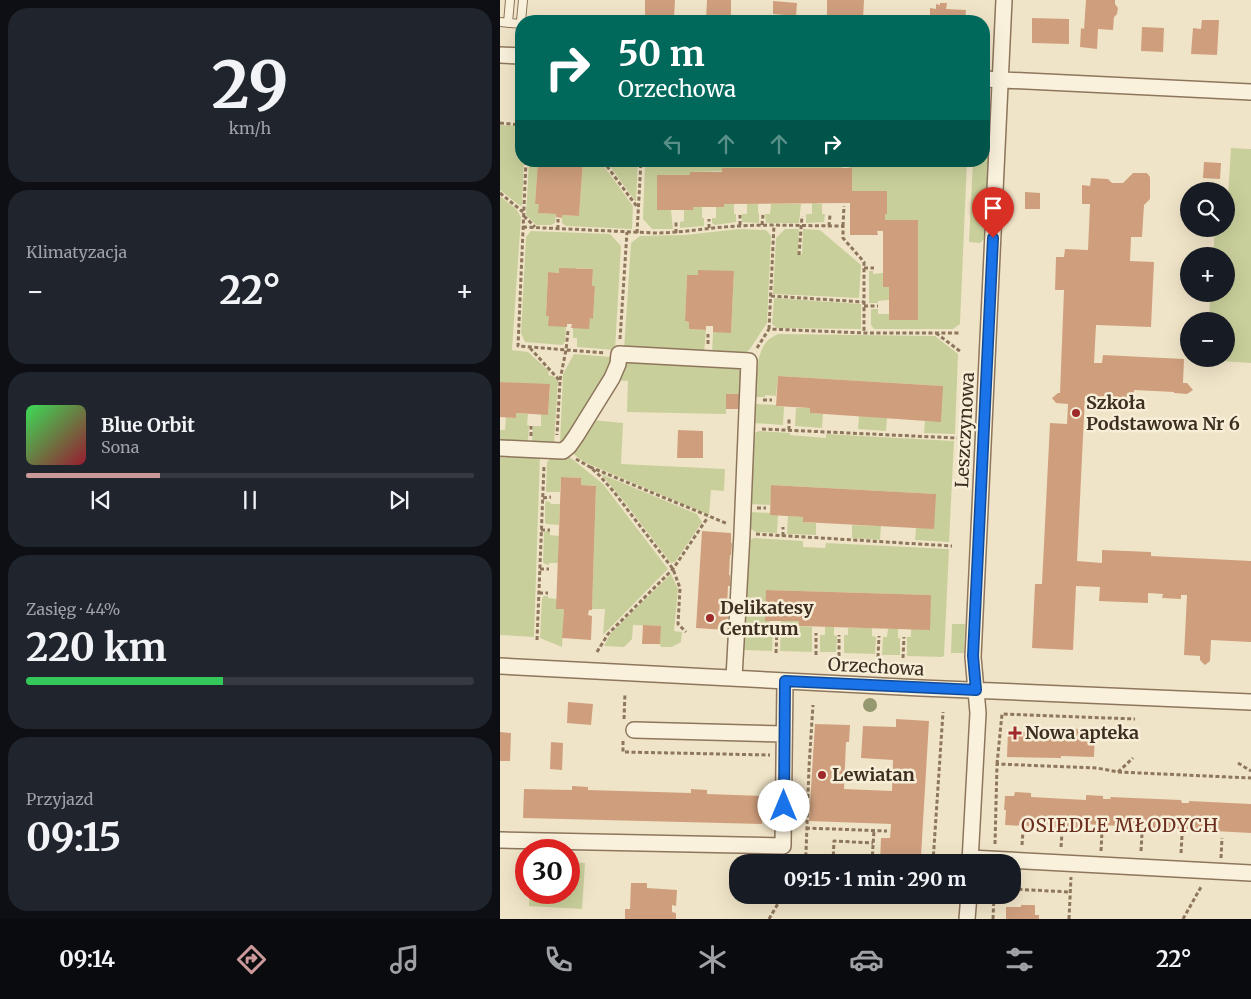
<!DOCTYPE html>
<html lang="pl">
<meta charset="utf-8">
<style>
body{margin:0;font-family:Merriweather,serif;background:#20242c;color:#f1f3f6;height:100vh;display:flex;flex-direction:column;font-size:19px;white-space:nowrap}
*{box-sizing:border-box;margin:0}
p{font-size:16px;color:#9ea1a6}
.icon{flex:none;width:28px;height:28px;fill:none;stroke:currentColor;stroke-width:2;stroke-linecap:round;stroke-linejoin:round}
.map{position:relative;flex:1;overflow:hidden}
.drawer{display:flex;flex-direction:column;gap:8px;padding:8px;background:#0d0f14;width:500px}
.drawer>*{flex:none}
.top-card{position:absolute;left:15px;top:15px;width:475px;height:152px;border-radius:20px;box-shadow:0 5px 20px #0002;background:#00695c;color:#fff;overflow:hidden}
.fabs{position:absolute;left:680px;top:182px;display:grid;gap:10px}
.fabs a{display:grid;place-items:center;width:55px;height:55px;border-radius:50%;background:#171b24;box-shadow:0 5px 20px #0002;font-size:25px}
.speed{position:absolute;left:15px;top:839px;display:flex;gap:10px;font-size:25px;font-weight:700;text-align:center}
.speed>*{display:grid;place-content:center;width:65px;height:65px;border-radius:50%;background:#171b24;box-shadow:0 5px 20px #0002;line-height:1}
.speed .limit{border:8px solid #d22;background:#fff;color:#111}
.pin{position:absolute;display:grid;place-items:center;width:42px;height:42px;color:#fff;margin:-51px -21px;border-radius:50% 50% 50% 0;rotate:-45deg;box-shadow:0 0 5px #0007}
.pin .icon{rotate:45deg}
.me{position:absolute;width:55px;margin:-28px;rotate:0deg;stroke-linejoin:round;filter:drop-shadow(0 0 4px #0008)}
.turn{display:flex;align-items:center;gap:18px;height:105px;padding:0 20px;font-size:22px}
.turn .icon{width:65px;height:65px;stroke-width:2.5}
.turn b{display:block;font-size:35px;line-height:42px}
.lanes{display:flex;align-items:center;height:48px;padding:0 20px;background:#0003;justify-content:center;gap:25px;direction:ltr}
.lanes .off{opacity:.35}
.big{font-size:38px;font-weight:700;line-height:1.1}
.drawer .widget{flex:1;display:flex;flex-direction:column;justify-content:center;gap:8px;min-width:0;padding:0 18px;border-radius:20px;background:#20242c}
.drawer .dial{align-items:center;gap:0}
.dial b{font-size:65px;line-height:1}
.song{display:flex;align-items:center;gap:15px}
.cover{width:60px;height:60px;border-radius:8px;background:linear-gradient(135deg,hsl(130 70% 55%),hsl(350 70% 35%))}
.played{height:5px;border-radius:2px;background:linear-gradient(90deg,#cc999b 30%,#363941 30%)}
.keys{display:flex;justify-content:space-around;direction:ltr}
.heat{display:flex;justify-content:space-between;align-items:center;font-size:28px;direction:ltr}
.charge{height:8px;border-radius:4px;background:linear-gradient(90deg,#34c759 44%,#363941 0)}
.trip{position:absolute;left:229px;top:854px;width:292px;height:50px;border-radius:20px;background:#171b24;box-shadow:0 5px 20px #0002;font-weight:700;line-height:50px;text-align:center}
.menu{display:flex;height:80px;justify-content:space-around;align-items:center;background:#090b0e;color:#9ea1a6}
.menu .icon{width:35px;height:35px}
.menu .on{color:#cc999b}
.menu b{font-size:22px;color:#f1f3f6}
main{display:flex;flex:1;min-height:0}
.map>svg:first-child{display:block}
</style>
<main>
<section class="drawer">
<div class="widget dial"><b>29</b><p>km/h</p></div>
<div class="widget"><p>Klimatyzacja</p>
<div class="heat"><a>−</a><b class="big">22°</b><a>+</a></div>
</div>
<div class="widget">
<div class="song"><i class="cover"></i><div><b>Blue Orbit</b><p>Sona</p></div></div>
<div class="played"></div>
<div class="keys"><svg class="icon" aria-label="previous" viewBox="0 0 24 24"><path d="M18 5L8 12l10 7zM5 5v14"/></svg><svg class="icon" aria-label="pause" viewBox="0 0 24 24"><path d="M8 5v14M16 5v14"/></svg><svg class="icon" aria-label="next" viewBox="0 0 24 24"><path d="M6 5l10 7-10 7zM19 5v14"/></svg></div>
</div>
<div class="widget"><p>Zasięg · 44%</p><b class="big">220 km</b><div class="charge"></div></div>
<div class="widget"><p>Przyjazd</p><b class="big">09:15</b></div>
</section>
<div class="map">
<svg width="751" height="919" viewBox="0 0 751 919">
<rect width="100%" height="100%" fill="#f0e4c8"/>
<!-- green -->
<path fill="#c9cf9b" d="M0,125L21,126V161H24L22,206L19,205L0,190Z
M484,146H489L486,237L480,243L469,242L473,161H484Z
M731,148L751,149V363L706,360V359H726V321H709L710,294H726V256H713L715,229H726V196H728Z
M29,161H38L35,204H39V213L56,214L55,223L51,225H36L26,215Z
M83,161H99L103,165L133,206L132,229L66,226L62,223V215L79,216Z
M106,161H138L136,202Z
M145,161H342V168L191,172L190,175H157V210H171L173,229H152L143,219Z
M349,161H467L460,324L453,329H374L371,325V309H378V314H389V320H418V221L385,220V214H387V191H352V169L349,168Z
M0,196L16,209L21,217L12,350L28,352L49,371L48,375L53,376L58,381L54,444L37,445L32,441L33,426H41V414H48L50,385L0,382Z
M234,203V214H236V222L215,225L212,223V218H216V207H224V204Z
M247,203L258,204V213H259V223L242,222V214H247Z
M312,203L322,204V214H325L324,222L306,223V214H312Z
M271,204H301L299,223H266L265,214H270Z
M193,207H202V218H204V226L180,228V222L184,221V210H193Z
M239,229L266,230L271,236L267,323L250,349L246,353L240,356L212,354L213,332H231L234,272L198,271V275H187L185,321L189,322V329L206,330L204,354L124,350L131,243L140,236L185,235Z
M285,229H299L298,255L302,254L303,229L320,230L361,265L359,298L273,294L276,238Z
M31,231L110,234L121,246L115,350L77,347V338H73V328L90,318H93L95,286H92L93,269L76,268V269H59V273L48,272L46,315L49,316L66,327L65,342L62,345L25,342L21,333L26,237Z
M369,271H373V274L383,273V287H389V300L378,301V303H369Z
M275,298L361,304V329L277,328L272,324L274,299Z
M278,334L435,336L458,354L455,434L424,433L425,421L442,386L278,376L276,396L265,395V397H256C257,379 255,355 267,341C270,338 274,336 278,334Z
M74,354L111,357L110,367L65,440L60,443L63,374Z
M124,360L243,369V394H226V414L127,412L128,381L115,380Z
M256,404L276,405V406L284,407L283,425L255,423Z
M296,408H310V413L323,414L322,428L295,426Z
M16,413L28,414L27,425H29L28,442L0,444V430H5L6,417L16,418Z
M359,416L387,418L386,431L358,429Z
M93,420L123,423L121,464L225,469L224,491L211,490L209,515L84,462L76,456L70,450Z
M260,431L290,433V435L326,438V434L454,441L449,542L415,540L416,528L435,494L272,485L270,505L250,504L254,434L256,432Z
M0,453L40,455L34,637L0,635Z
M54,455H65L71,458L103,484L168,569L103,635L105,609H92L96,486L81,485V478L61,477L60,492H46L47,462Z
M101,474L197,514L202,522L175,562L171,563L123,500Z
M46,501L50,502L51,504H60L59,525L46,524L45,522V504Z
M249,512L270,513V515H278L277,533L256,532L249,528Z
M288,516L303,517V522L316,523V535L287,534Z
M352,525L381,526L380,540L352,538Z
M46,531H50V535L59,536L58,563H49V565L45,564L43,562L44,533Z
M254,538L303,541V547L325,548L326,543L449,549L444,656L442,657L407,656V637H411V629L430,595L266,590V603H255V606H251L250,608L246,607L248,541Z
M171,574L178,589L174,631L182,632L181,642L172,647H161L160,644V626L133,625L132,639L124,647L104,646L111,633Z
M44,596H48V598L57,599L64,609L62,647L40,638L42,598Z
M244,616H265L270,621V629L273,630L272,651L243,650Z
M281,621H299V626L312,627V652L280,651Z
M452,624H465L464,653H451Z
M325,627H334V635L337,636L336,652H320V635H325Z
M348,628H372V636L376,637L375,654L344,653V635H348Z
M388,629H398V638H400V655H382L383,637H387Z
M69,862L85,863L82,909L29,906L30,893L69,892Z"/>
<!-- building -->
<path fill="#cf9f7d" d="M145,0H175L174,18L145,17Z
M207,0H231V21L206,20Z
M327,0H364L363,19H343V21H327Z
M586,0H615V4L618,8L617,14L614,17L613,30L598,29L597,49L580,47L581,28L584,29Z
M273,1L297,3L296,16L273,14Z
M440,3H447L446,9L466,10L465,21H430V8L436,9V4L440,5Z
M532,18L569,19V44L532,43Z
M702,20H719L717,55L691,54L693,28L701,29Z
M642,27L664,28L663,52L641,51Z
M38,161H83L79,216L62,215V218L56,217V214L38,213L39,204H35Z
M704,162L721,163L720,179L703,178Z
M222,168H352V191H387V214H385V220H418V320H389V287H383V231H377L378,235H350V203L224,204V207H193V210H157V175H190V172H222Z
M633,173H647L650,177V199L644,205L642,237H631L630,261L654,262L651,327L596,325L594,363H602L603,355L684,359L683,383H687L693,390L687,394L674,393V392L634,390V398L585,396L577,561L602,563V550L651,552V556L751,561V642L711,640L710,661L705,665L700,660V656L684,655L687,595H681V599L662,598L663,594L648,593V603L599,601L600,587L576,586L573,650L532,648L535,584H542L550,423L567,424L568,404L556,403L552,398L558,393H560L564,290H555L556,257H564L565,249L588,250L590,204H582V185L590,186L591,178L608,179L612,183H623Z
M525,192L540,193V209H525Z
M59,268L93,269L92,286H95L93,319L90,318L89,329L71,328L72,324H67V327L48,326L49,316H46L48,272L59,273Z
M198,270L234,271L231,333L213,332V326H206V330L189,329V322L185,321L187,275H198Z
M278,376L443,386L441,422L310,413V408L276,406Z
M0,382L50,384L48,415L16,413V418L0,417Z
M226,394H243V409H226Z
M178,430L203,431V458H177Z
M61,477L81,478V485L96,486L92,610H89L88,615L92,616L91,640L62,638L64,609H56Z
M271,485L436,494L434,529L303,522V517L270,515Z
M202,531L231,533V543H232L231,555H230L229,575H230V586H228L227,607H228V619H226V630L196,628Z
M266,590L431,595L430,630L299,626V621H265Z
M143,625L161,626L160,644H142Z
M68,702L93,704L91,725L67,723Z
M396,719L429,721L421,856L430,857L429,862H380L381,838H390L391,824L309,821L315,724L350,725L349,742H346L344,789L392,791L393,760L361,758L363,726L396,727Z
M562,728L595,730L594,757L561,756V758L507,757L508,731L539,733V730L562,731Z
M0,732L11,733L10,761H0Z
M51,742L63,743L62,770L50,769Z
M72,786L88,787V790L191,793V789L207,790V794L263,796L262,824L23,818L24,789L72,790Z
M515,792L531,793V797L586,800V795L603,796V799H611L610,797L681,800L682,803H689V801L751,804V833L584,824V829L505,825L506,810H504L505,796H514Z
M131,883H147V888L177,890L176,906L172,905V912L176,913V919H125V909H130Z
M521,905H535V915H539V919H506V907H521Z"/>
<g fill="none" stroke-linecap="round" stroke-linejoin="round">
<!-- lane casing -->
<g stroke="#8d765c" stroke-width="10">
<path id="lane" d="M21,21L23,0
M0,22L21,24V22
M8,23L10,0"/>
</g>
<!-- street casing -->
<g stroke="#8d765c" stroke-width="18">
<path id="street" d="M0,55L21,56
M484,79L751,92
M0,448L63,451L69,446L76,436L112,378L118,364L119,354L249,361L242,533L234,678
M0,666L421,688L751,702
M134,730L284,734
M0,840L283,846L285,681
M470,858L751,873
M470,862L478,713L473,657L504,0
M467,919L469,895"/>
</g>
<!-- path -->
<path stroke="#8d765c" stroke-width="3" stroke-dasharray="4 2.5" stroke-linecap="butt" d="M0,123L21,125
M26,161L18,346L105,353
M103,161L138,208
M345,167V161
M0,193L23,212
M24,216L35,227
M240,225V215
M262,225L263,215
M329,226L330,215
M343,226L344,206
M23,227L155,233C184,233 211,227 239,226C274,224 308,226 343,226V238L364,262V333
M209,228V219
M58,229V219
M137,233L141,161
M176,233V222
M299,255L302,216
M364,268H374
M271,296L364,302
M364,306H378
M269,329L274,225
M436,333L461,352
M120,339L127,232
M208,344V334
M30,348L60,381L57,435
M257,348L269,329L364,333H461
M60,380L66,350L68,331
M263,400H272
M262,429L457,438
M289,430V419
M31,436V426
M76,459L90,467L99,475L114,492L173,569L180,588L178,624L186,632
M90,467L228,524
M43,498L51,497
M257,508H266
M41,530H50
M256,534L452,546
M283,536V527
M40,569H49
M39,593H48
M252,612H261
M37,640L44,466
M97,652L108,634L173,569L208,517
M276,653L277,629
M316,655V633
M339,656V635
M378,657L379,636
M403,658L404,637
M124,719L125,693
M123,741V752L270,755
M738,763L751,771
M497,764L502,714L635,719
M618,772L633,758
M306,828L387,831
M495,844L497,764L597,768L618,772L751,778
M522,845L523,831
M561,847L562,833
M601,851L602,831
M641,851L642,834
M681,853L682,836
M721,858L722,838
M303,862L305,860L306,853L309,767L313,705
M333,862L334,841L373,843
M372,862L374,830
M433,862L443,712
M512,889L570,892
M269,919L283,895
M493,919L494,895
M569,919L571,877
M683,919L701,887"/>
<!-- lane -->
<use href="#lane" stroke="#faf1dc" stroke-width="8"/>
<!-- street -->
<use href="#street" stroke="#faf1dc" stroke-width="15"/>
</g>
<!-- trees -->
<circle fill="#96986f" cx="370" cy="705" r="7"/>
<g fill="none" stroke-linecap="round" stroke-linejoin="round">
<!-- route casing -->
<g stroke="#114b97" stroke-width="12">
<path id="route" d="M284,806L285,681L476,690L473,656L493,238"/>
</g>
<!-- route -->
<use href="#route" stroke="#1a73e8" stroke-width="9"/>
</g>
<!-- markers -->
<g fill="#9e2a2b" stroke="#f7eed8" stroke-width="2">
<circle cx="576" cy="413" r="5"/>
<circle cx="210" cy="618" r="5"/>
<path d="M512.5 725.5h5v5h5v5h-5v5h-5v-5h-5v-5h5z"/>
<circle cx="322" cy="775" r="5"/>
</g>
<g text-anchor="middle" stroke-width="5" stroke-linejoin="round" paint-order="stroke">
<!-- poi labels -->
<g font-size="18" font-weight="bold" fill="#3d2e20" stroke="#f7eed8" text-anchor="start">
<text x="586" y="409">Szkoła<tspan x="586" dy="21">Podstawowa Nr 6</tspan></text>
<text x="220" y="614">Delikatesy<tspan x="220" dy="21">Centrum</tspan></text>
<text x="525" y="739">Nowa apteka</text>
<text x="332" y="781">Lewiatan</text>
</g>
<!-- street labels -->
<g font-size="18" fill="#3d2e20" stroke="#f7eed8">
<text transform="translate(465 430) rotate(-87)" y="6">Leszczynowa</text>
<text transform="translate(376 667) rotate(3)" y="6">Orzechowa</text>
</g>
<!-- neighbourhood labels -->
<g font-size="19" letter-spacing="1" fill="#6b2e1e" stroke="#f7eed8">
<text x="620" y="832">OSIEDLE MŁODYCH</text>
</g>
</g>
</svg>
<div class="fabs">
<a><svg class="icon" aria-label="search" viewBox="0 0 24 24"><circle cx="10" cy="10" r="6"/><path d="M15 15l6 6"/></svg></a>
<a>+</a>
<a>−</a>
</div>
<div class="speed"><div class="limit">30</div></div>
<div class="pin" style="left:493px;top:238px;background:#d93025"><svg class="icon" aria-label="arrive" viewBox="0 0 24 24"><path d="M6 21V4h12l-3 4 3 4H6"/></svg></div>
<svg class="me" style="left:284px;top:806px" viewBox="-20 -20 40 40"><circle r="19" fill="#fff"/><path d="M0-13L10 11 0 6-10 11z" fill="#1a73e8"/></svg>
<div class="trip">09:15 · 1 min · 290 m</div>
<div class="top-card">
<div class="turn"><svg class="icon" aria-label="right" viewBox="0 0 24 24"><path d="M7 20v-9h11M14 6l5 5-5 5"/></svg><div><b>50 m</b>Orzechowa</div></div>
<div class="lanes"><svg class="icon off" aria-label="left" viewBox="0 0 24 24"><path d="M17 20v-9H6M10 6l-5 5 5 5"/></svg><svg class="icon off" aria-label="ahead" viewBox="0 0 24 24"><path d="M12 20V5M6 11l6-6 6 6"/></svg><svg class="icon off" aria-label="ahead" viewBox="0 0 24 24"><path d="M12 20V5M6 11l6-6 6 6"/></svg><svg class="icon" aria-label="right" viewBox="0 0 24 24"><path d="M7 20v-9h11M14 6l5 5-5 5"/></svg></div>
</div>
</div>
</main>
<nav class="menu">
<b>09:14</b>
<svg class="icon on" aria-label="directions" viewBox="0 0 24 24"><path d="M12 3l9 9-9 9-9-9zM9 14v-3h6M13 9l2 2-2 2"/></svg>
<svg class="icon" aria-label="music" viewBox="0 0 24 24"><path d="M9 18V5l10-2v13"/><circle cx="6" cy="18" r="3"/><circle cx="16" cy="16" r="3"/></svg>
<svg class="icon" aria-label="phone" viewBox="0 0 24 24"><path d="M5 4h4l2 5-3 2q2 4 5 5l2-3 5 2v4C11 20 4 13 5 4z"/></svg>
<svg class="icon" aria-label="climate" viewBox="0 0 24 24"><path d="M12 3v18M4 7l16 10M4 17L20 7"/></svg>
<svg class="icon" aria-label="car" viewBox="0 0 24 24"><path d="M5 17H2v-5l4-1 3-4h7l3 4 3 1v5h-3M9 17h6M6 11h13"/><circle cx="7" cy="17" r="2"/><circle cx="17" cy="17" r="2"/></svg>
<svg class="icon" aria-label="filters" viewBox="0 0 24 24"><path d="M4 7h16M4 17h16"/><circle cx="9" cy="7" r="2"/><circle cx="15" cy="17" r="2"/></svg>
<b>22°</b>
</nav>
